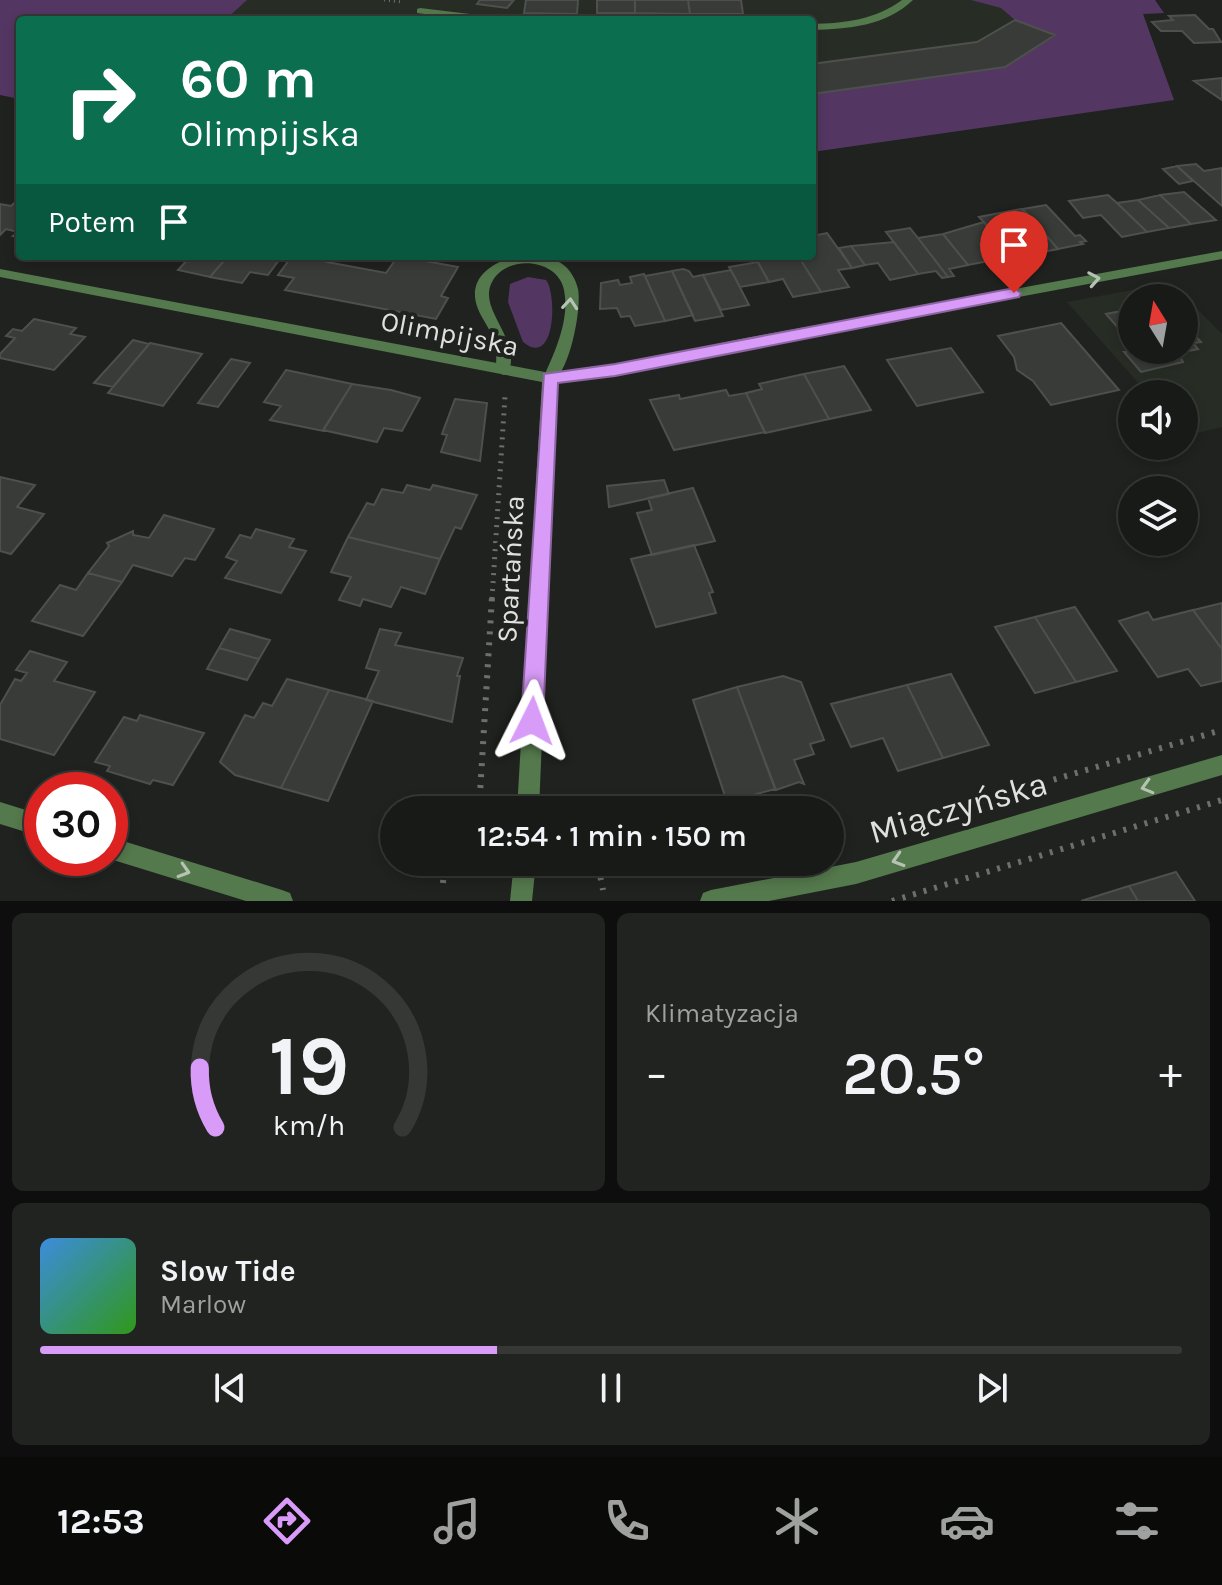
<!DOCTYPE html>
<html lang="pl">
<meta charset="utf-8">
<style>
body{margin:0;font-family:Karla,sans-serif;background:#212320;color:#f1f3f6;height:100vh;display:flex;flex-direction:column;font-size:30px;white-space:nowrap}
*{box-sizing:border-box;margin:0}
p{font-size:26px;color:#9fa1a1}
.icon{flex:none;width:44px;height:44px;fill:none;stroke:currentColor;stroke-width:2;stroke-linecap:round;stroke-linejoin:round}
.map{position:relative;height:901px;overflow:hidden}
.panel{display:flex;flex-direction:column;gap:12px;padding:12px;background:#0d0e0d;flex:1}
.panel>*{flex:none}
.top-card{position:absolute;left:16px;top:16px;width:800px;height:244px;border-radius:8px;box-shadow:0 4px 12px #0003,0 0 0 2px #363836;background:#0b6e4f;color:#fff;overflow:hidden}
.needle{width:52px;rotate:349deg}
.controls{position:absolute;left:1118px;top:284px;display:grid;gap:16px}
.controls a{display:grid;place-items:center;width:80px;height:80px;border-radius:50%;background:#181a17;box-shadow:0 4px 12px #0003,0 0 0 2px #363836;font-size:40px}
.speed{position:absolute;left:24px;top:772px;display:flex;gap:16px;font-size:40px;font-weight:700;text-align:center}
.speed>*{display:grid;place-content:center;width:104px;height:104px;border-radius:50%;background:#181a17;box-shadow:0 4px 12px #0003,0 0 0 2px #363836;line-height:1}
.speed .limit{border:12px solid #d22;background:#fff;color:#111}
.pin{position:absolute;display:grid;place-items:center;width:68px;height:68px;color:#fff;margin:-82px -34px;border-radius:50% 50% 50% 0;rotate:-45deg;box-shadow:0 0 8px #0007}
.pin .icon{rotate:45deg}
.me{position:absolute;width:88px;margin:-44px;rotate:3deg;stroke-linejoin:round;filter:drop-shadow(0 0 6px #0008)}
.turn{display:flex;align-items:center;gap:28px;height:168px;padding:0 32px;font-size:36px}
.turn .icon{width:104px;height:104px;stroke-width:2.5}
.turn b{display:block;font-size:56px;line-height:68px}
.then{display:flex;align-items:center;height:76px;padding:0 32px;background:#0003;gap:16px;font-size:30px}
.big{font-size:60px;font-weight:600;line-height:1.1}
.panel .card{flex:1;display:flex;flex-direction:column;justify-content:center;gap:12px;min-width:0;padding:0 28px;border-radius:12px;background:#212320}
.panel .dial{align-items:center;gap:0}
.dial svg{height:208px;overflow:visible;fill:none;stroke:#363836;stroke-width:7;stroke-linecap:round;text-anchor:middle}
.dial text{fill:#f1f3f6;stroke:none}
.song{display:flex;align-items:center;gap:24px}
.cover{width:96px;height:96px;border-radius:12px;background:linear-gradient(135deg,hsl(210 70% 55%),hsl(110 70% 35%))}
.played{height:8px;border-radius:4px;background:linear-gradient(90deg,#d89bf8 40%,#363836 40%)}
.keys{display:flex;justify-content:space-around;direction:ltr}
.heat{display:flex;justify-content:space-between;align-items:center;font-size:44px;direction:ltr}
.panel .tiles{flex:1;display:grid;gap:12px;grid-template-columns:1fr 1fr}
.card:last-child{grid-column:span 2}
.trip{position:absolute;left:380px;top:796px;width:464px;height:80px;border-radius:40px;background:#181a17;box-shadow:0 4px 12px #0003,0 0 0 2px #363836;font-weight:600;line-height:80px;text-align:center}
.dock{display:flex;height:128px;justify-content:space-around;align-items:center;background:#0a0a09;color:#9fa1a1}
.dock .icon{width:56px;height:56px}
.dock .current{color:#d89bf8}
.dock b{font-size:36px;color:#f1f3f6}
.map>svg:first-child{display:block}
</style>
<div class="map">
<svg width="1222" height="901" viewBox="0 0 1222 901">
<rect width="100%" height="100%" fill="#20221f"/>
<!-- built -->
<path fill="#272d25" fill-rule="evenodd" d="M0,0H1155L1164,13L1143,14L1174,100L812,152V20H20V99L0,95Z
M1171,283L1222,334V427L1185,436L1184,394H1148L1067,302ZM1132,298H1184V350H1132Z"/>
<!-- green -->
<path fill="#533662" d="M0,0H247L225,20H20V99L0,95Z
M971,0H1155L1164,13L1143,14L1174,100L812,152V94L1005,67L1055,36L1015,20L1001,8Z
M528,277L546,280C557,293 556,369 523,342L508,302L510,284Z"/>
<!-- building -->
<path fill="#383b38" stroke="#4e504d" stroke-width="2" d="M480,0H514L507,8L477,4Z
M526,0H578L577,14L524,13Z
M597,0H635V13H597Z
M635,0H688L690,14L635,13Z
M688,0H741L743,14H690Z
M1195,15L1209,29H1213L1221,42L1194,43L1182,31H1161L1152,22L1173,20L1169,16Z
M1015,20L1055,35L1005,67L812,94V64L977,42Z
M1222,78V100L1194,81Z
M1196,164L1204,171L1222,168V206L1177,166Z
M1177,166L1193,181L1179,184L1163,169Z
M1184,192L1216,220L1191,224L1160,195Z
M1108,195L1117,203L1147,232L1122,237L1101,215L1083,218L1069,201Z
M1160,195L1191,224L1169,228L1138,200Z
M20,198V237L13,236L18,232L6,229L0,235V204L11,206Z
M1138,200L1169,228L1147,232L1117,203Z
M1046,205L1075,236L1080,235L1086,241L1080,242L1083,244L1058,249L1023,209Z
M1021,209L1030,218L1058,249L1032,254L1020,241L1014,242L1007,234L996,236L979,217Z
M984,222L1000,241L981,244L994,260L968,265L943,234Z
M910,228L918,238L948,277L942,278L936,271L918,274L886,232Z
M827,233L852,268L838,270L849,287L821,292L800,259L812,256V236Z
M943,234L968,265L949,269L954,276L948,277L918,238Z
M894,242L918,274L890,280L878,263L865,265L851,246Z
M851,246L865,265L852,268L839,248Z
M191,256H228L210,277L178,270Z
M228,256H282L268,275L250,272L242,283L210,277Z
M292,256H332L327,262L386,273L398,256L458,267L441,296L448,298L436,319L285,290L294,278L278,275Z
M754,256H785L788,261L800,259L821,292L793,297L783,279L769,282Z
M758,262L769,282L740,287L729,267Z
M683,269L689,271L693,277L703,275L723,316L695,321L672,271Z
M731,270L749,305L721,310L703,275Z
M672,271L693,315L665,321L645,276Z
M644,274L665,321L635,326L630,316L621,317L617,308L600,309L601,283L618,280L620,285L632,283L630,277Z
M1132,309V344L1106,314Z
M34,319L76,328L70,334L85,337L54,370L0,358V354L15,338L6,336L13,329L22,331Z
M1061,323L1119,390L1051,405L1033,381L1017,370L1014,357L998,336Z
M1184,324L1201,342L1193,343L1198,349L1178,353L1183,362L1141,372L1124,352L1184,350Z
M133,340L149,344L113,387L94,383Z
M150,343L202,354L163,406L108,393Z
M951,348L983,392L917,406L887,360Z
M231,359L250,363L218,407L198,403Z
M844,366L871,410L829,419L804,374Z
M286,370L352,384L323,431L270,420L281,406L264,402Z
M804,374L829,419L765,433L746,393L762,389L759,384Z
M352,384L391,390L420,398L402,431L384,428L377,442L323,430Z
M726,390L729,396L746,393L765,432L674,450L650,400L679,395L680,399Z
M455,399L487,403L480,461L441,452L447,435L442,434Z
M0,477L35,485L17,507L44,514L11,554L0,551Z
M664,480L669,494L609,507L607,486Z
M407,485L430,490L433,485L477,495L461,529L455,527L440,559L348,537L367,503L374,505L382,489L403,493Z
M693,488L715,541L652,555L637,513L652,510L648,498Z
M164,515L214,529L195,560L185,558L172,576L133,565L122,582L88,573L109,546L107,543L133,531V535L149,538Z
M256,529L294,539L289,547L306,551L281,593L225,578L237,561L226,557L240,535L251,538Z
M348,537L440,559L425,594L401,587L391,607L363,599L360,606L339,600L351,577L331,572Z
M694,545L713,592L709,593L716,613L656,627L631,559Z
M88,573L122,582L83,636L32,621L60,585L76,590Z
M1222,603V649L1193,610Z
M1075,607L1117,671L1076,682L1035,617Z
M1193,610L1222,649V681L1201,686L1188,669L1158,677L1119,621L1148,612L1153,620Z
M1035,617L1076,682L1035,693L995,627Z
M230,629L270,640L259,659L219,648Z
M380,629L401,633L395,645L463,658L457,676H460L452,722L366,700L379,671L366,668Z
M219,648L259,659L247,680L207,669Z
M30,651L67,662L54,681L95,692L54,755L0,739V705L15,679L21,681L27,673L16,670Z
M951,674L989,745L943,758L907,685Z
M783,676L801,682L824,740L810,744L814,754L794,760L804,784L799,782L776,790L737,687Z
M287,679L329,690L281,788L235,775L220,762L245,715L254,718L263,703L272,706Z
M907,685L943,758L898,771L883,738L851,747L831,704Z
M737,687L775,789L727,802L693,700Z
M329,690L373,701L328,801L281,788Z
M140,715L204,733L173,785L153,780L150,784L107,771L110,766L95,762L124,717L137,721Z
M1176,872L1195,901H1138L1129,886Z
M1129,886L1138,901H1081Z"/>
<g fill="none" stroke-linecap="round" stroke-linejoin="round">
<!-- path-far2 -->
<path stroke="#6d6f6c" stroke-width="3" stroke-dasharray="1 4" stroke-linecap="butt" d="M384,0L402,2"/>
<!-- path-far1 -->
<path stroke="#6d6f6c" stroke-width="5" stroke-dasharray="2 6" stroke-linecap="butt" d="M492,599L505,396"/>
<!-- path -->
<path stroke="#6d6f6c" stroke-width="6" stroke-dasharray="3 8" stroke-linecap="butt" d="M479,810L492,597
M927,817L1222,730
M586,862L591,870L600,875L603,890
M600,875L699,870
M443,883L444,868L455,862
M892,901L1222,800"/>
<!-- service -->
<path fill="#54794c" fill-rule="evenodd" d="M902,0H913C886,26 848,29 812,30V24C845,23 875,20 902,0Z
M420,8L495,17L500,20H471L417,13V9Z
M517,256C534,256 553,255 566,267C572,273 576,281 578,289C582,309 569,376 550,383L543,378C555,352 570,319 564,290C558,258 506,254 492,282C477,310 523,339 508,374L503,375L496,370C496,361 497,353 495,344C492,331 483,321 478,309C466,279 491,262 517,256Z"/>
<!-- minor -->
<path fill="#54794c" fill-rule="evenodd" d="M1222,251V259L746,348L615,375L557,383L539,810H517L542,382L0,277V269L550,373L615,365L746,338Z
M1222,755V775L856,884L769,901H700L703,893L711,890L856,862Z
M0,802L42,815V837L0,824Z
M110,837L282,890L290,893L293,901H246L110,859L108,858H110Z
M514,862H536L532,901H510Z"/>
</g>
<!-- one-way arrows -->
<defs><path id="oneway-chevron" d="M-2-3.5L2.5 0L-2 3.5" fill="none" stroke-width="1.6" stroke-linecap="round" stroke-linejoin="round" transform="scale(2)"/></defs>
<g stroke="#b6c2b3">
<use href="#oneway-chevron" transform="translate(1094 279) rotate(-10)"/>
<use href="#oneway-chevron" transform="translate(570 304) rotate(-85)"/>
<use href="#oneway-chevron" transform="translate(1147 787) rotate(164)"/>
<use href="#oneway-chevron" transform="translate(898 860) rotate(163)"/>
<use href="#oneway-chevron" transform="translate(184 871) rotate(17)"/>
</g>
<!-- route -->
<path fill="#d89bf8" stroke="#8c65a1" stroke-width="2" d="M1014,288L1021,293L1019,297L615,376L558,383L543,721L540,729L532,732L524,729L521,721L544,374L615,364Z"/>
<g text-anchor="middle" stroke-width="8" stroke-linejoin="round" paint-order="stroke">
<!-- street labels -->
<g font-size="28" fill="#e0e1df" stroke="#20221f">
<text transform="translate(450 333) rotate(11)" y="10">Olimpijska</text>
<text transform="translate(510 569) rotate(-87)" y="10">Spartańska</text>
</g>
<!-- near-street labels -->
<g font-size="34" fill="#e0e1df" stroke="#20221f">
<text transform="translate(958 807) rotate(-16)" y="12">Miączyńska</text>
</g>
</g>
</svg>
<div class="controls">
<a><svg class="needle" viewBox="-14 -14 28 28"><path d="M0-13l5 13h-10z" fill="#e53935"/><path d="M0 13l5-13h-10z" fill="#9fa1a1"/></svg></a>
<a><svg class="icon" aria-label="sound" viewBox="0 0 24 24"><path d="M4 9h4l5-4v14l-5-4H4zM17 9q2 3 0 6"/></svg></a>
<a><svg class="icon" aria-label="layers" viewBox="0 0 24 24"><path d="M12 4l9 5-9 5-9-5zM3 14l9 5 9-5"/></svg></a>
</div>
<div class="speed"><div class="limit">30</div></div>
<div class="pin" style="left:1014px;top:293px;background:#d93025"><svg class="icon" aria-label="arrive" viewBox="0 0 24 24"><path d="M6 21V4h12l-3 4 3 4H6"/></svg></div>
<svg class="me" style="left:532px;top:721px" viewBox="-20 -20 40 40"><path d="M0-17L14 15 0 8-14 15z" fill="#d89bf8" stroke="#fff" stroke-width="4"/></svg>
<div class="trip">12:54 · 1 min · 150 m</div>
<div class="top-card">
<div class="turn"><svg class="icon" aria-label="right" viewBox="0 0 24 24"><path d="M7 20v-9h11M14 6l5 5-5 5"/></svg><div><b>60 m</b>Olimpijska</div></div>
<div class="then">Potem<svg class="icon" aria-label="arrive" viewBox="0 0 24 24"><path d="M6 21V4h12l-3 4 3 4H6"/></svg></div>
</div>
</div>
<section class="panel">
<div class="tiles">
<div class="card dial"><svg viewBox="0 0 100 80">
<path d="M14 69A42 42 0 1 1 86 69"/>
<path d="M14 69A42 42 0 0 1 8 46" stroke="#d89bf8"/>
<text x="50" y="56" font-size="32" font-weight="700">19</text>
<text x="50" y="72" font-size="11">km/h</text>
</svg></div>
<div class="card"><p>Klimatyzacja</p>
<div class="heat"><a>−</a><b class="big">20.5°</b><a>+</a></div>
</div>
<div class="card">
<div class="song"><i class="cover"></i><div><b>Slow Tide</b><p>Marlow</p></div></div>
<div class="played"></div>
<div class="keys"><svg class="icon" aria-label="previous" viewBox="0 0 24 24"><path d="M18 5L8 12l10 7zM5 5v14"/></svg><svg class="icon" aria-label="pause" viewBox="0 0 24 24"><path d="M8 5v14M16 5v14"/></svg><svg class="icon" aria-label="next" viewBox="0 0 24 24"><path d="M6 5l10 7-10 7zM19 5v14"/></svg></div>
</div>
</div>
</section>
<nav class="dock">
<b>12:53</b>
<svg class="icon current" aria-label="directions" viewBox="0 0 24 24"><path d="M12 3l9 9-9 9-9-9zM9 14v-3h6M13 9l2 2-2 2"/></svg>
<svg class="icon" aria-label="music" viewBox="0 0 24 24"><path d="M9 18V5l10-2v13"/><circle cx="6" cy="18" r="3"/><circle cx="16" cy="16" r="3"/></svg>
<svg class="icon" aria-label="phone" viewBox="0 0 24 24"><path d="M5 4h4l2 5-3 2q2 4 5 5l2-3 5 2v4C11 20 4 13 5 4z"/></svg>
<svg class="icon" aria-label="climate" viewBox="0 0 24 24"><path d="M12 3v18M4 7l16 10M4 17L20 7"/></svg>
<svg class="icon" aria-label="car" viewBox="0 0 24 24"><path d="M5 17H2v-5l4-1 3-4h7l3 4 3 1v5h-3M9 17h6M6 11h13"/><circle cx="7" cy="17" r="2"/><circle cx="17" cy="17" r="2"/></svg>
<svg class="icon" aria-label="filters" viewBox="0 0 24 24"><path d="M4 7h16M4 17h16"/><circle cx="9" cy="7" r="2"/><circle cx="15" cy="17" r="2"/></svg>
</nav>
